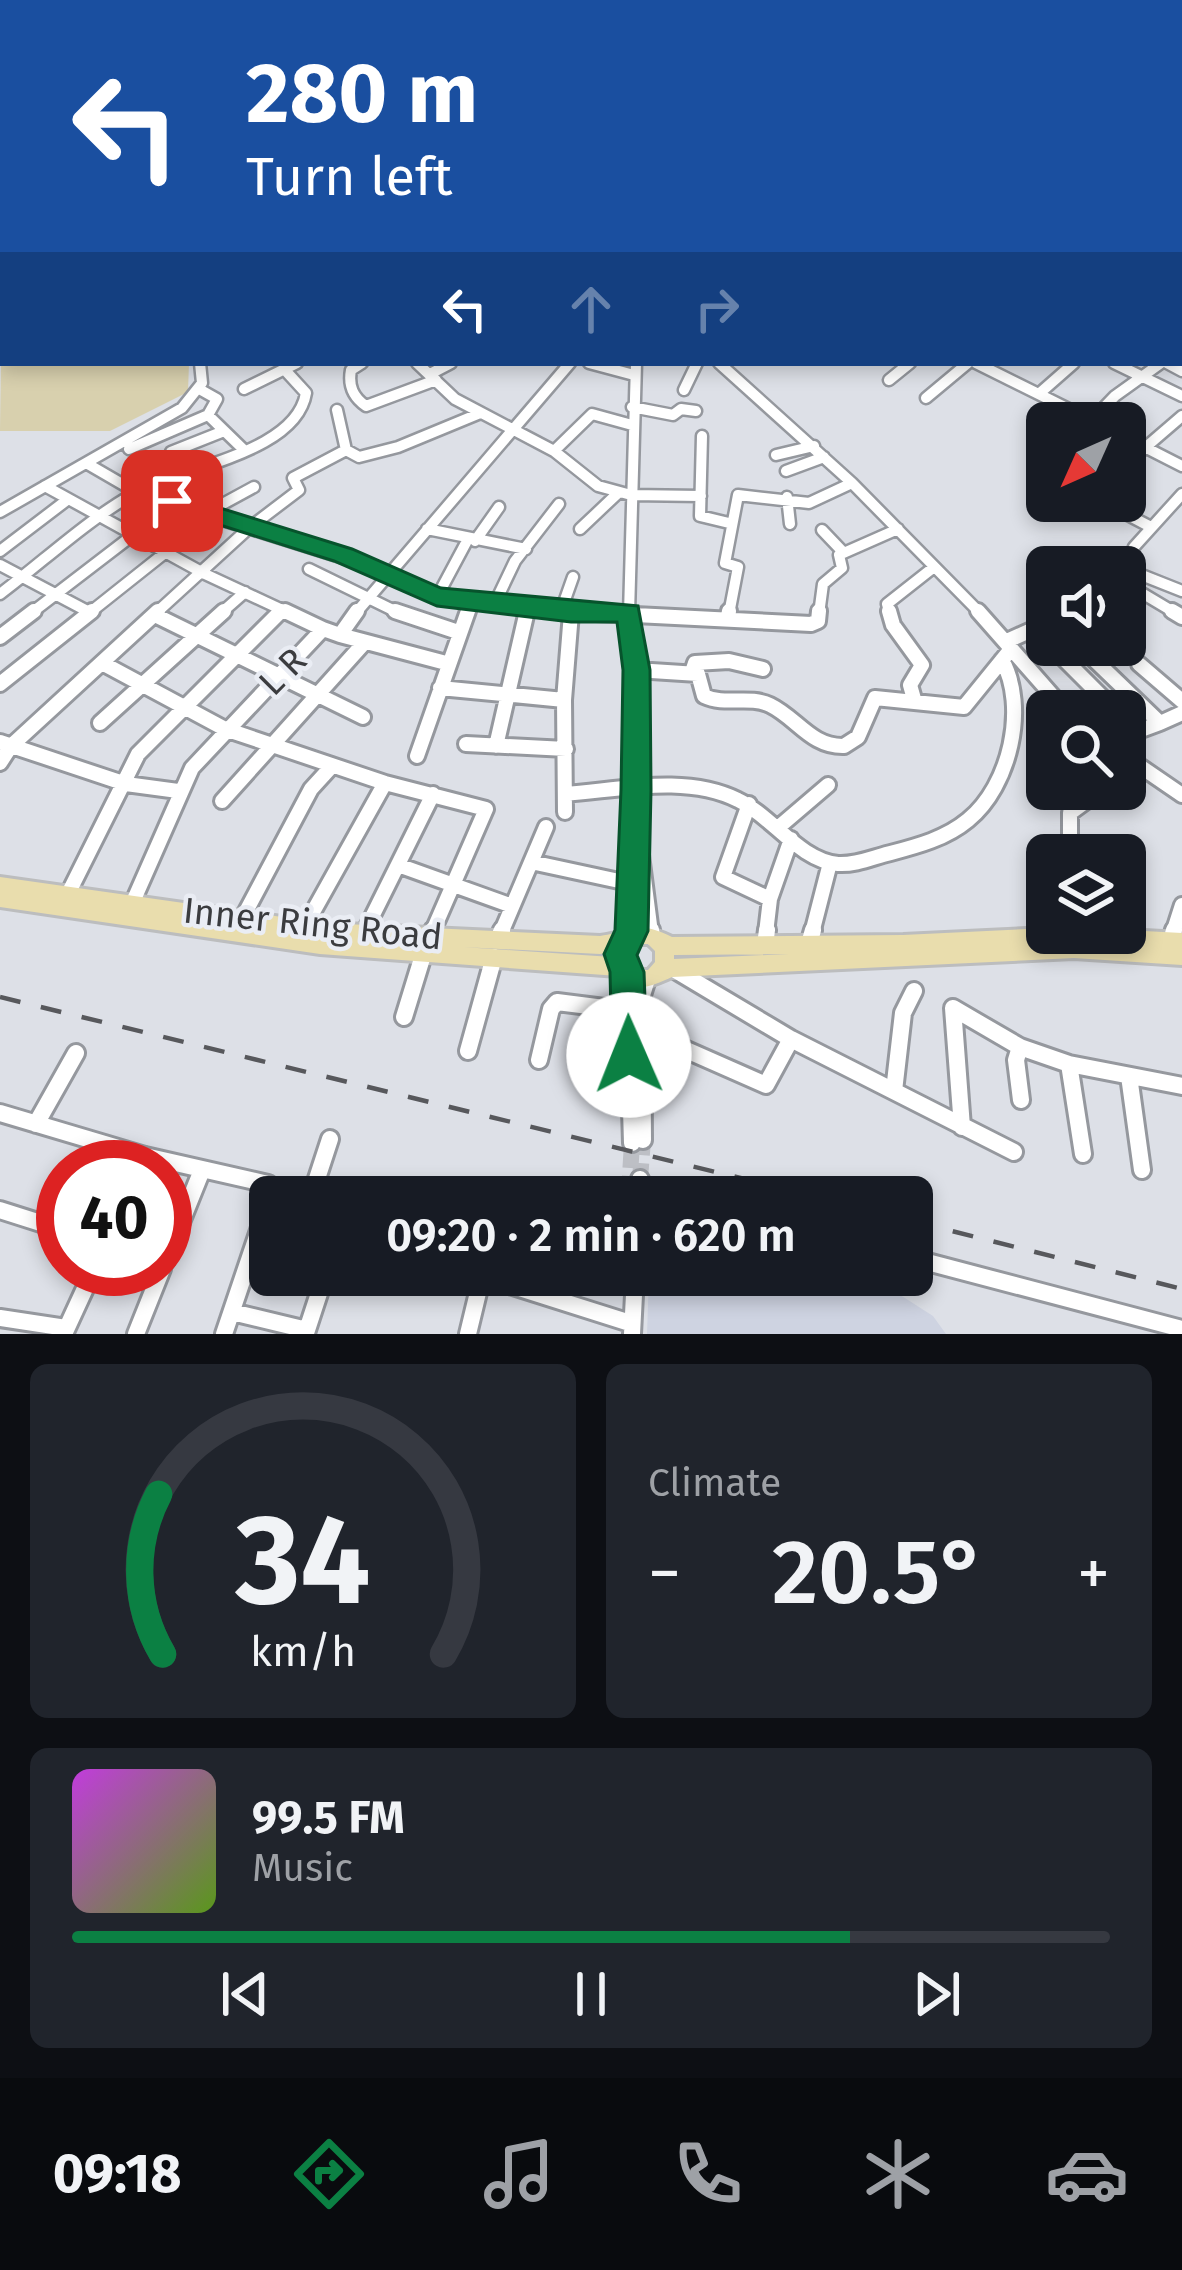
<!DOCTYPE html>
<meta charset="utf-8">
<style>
body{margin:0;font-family:"Fira Sans",sans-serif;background:#20242c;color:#f1f3f6;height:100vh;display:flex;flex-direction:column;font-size:45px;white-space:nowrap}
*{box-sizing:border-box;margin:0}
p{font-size:39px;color:#9ea1a6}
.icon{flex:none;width:66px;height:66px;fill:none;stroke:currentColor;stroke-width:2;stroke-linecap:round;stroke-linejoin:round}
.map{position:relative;height:1334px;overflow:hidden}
.panel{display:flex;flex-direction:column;gap:30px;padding:30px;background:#0d0f14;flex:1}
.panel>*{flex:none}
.hud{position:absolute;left:0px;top:0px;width:1182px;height:366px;box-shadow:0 6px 18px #0003;background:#1a4fa0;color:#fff;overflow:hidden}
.needle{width:78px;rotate:225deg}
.controls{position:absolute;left:1026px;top:402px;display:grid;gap:24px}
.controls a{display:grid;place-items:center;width:120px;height:120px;border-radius:18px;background:#171b24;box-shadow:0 6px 18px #0003;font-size:60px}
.speed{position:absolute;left:36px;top:1140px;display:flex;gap:24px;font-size:60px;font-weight:700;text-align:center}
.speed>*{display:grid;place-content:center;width:156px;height:156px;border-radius:50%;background:#171b24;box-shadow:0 6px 18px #0003;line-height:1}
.speed .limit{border:18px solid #d22;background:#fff;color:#111}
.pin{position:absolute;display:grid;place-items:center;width:102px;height:102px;color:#fff;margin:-51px;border-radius:24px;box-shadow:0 6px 18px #0006}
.me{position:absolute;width:132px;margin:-66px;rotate:359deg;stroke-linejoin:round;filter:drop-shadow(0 0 9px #0008)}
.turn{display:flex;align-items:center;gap:42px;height:252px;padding:0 48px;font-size:54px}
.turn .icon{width:156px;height:156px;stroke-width:2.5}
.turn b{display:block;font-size:84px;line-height:102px}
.lanes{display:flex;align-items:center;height:114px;padding:0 48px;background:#0003;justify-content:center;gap:60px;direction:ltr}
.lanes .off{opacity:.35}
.big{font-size:90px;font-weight:600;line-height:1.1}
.panel .widget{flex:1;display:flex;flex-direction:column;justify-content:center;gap:18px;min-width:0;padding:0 42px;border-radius:18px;background:#20242c}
.panel .dial{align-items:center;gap:0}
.dial svg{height:312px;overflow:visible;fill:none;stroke:#363941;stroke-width:7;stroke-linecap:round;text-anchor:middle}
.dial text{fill:#f1f3f6;stroke:none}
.song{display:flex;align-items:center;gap:36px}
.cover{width:144px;height:144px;border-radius:18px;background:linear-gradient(135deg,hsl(290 70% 55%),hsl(90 70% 35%))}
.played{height:12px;border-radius:6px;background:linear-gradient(90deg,#0b8043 75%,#363941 75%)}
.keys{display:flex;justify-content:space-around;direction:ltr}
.heat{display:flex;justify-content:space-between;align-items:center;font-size:66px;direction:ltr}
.panel .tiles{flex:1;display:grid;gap:30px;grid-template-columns:1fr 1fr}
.widget:last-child{grid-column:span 2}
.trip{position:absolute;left:249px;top:1176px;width:684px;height:120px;border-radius:18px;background:#171b24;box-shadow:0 6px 18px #0003;font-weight:600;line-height:120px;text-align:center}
.menu{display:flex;height:192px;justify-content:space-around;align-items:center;background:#090b0e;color:#9ea1a6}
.menu .icon{width:84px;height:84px}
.menu .on{color:#0b8043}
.menu b{font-size:54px;color:#f1f3f6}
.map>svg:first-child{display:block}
</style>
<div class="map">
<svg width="1182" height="1334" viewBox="0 0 1182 1334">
<rect width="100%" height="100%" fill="#dde0e7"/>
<!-- built -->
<path fill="#ced3e1" d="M649,1275H869L933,1316L946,1334H647Z"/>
<!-- green -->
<path fill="#d8d0ae" d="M3,205V363H189L188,392L110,431H0Z"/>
<!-- water -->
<path fill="#94a0c2" d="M506,0H1014L1019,3H510Z"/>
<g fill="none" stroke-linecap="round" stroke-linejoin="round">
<!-- minor-tunnel -->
<path stroke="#bdbfc5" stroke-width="16" stroke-dasharray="16 8" stroke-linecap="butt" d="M640,1179L643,1140
M629,1192L632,1143"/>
<!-- minor-far3 casing -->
<g stroke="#95989e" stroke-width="9">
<path id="minor-far3" d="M443,0L456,3
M0,2L9,3
M65,3L115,0
M182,3L200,2
M219,3L224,0
M305,3L323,0
M341,3L352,0
M380,3L389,0
M421,3L429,0"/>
</g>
<!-- minor-far2 casing -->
<g stroke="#95989e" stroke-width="15">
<path id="minor-far2" d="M362,363L351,370C348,386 353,397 366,406L436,380
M417,363L455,399L554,451L598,486L631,495L701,496
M589,363L634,375
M719,363L852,483L981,614
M976,363L1097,423
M1114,363L1182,396
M1167,363L1182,371
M430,374L451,363
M889,380L910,363
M244,389L297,363
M684,390L697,363
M1041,392L1074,363
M926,398L968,363
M632,407L673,415L681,409L696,411
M337,410L346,450L359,457L398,447L478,414
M208,415L245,451
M1089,423L1115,396L1161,363
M702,436L700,516L729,523
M1125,437L1182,466
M129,449L208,415L217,399L201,390
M554,451L592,414L632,425
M171,452L224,431
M776,455L814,446
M1047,461L1043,467L1047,472
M86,463L136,492
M1125,465L1182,416
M786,471L824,457
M158,482L178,506L388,572
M45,486L205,574L291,614
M787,497L790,524
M1101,501L1149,526
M0,512L182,408L202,383L200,363
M208,512L254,487
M427,529L526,549
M580,529L617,494
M822,530L843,552
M475,541L499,507
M0,551L67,500
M0,565L91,613
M309,569L401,614
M1129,570L1182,591
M1125,573L1134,547L1182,494
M393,575L437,597L598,614
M1125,583L1177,614
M0,594C44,561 87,520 135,493C180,467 296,454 306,393L284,369
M437,597L468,539
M495,603L515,561L559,504
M561,611L573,577
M30,614L133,535
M88,614L166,552
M155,614L249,528L299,490L293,478L346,450
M220,614L245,592
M278,614L282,610
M355,614L570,363
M467,614L472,600
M526,614L528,607
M629,614L636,363
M729,614L738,567L725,563L738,495L809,503L852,483
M819,614L823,584L842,568L839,555L898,529
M890,614L887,604L934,567"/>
</g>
<!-- minor-far1 casing -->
<g stroke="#95989e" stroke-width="20">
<path id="minor-far1" d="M285,611L323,629
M395,611L458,632
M556,611L811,624L818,621L819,611
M629,611L636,670L630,933
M889,611L893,625L922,665L910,685L914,699
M978,611L1066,711
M1172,611L1182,617
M157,616L363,717
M728,617L729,611
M340,635L446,663
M0,637L34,611
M1007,641L1047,623
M1050,645L1116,711
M1079,645L1160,723L1125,736
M104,664L225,729L385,783L486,809L432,933
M1139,664L1182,701
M636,670L698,674L704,696C725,706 749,695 770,705C797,718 811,747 844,746L858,737L875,698L964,707L1007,654
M692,672L695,663L729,661L763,669
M0,684L92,611
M440,688L564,700
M100,723L224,611
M1160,723L1182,713
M0,742L126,784L178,791
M466,744L566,749
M496,746L527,611
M417,756L468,611
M1125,756L1182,795
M0,763L11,746L158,611
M565,794C620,790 686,774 738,800C772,816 799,860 838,864C854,865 869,859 883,855C913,847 944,840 968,820C1010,786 1028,707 1002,660
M222,801L364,643
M749,804L723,877L770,899
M565,812L564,700L571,613
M780,826L828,785
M1070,840V813L1103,789
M641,855L651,933
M531,862L633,884
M398,865L512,906
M68,894L138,754L281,611
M132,904L192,768L323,629L340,635L357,611
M242,919L311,789L332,766
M304,928L385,783
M364,933L433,794
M501,933L546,827
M766,933L770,899L791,839
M812,933L830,863
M1173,933L1182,905"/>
</g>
<!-- minor casing -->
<g stroke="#95989e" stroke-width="22">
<path id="minor" d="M651,930L652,937
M431,936L433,930
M499,937L502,930
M630,938V930
M1171,941L1174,930
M809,944L813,930
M765,945L767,930
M672,968L791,1039L1014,1152
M627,972L632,1143
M404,1017L424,952
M641,1030L766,1085L791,1039
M1020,1047L1016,1060L1021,1100
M468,1051L494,957
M539,1060L551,1009L557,1002L628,1011
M1069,1064L1083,1154
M1129,1076L1142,1170
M894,1091L903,1013L914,991
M0,1113L145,1156L268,1184L270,1197
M36,1124L76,1053
M962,1127L953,1008L1020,1047L1069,1064L1182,1086
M643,1140L642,995L647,979
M629,1192V1197
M311,1197L330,1139
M639,1197L640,1179
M0,1210L63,1230
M912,1258L1182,1329
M165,1262L202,1170
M478,1275L630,1323
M232,1312L307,1330
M0,1318L66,1328
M306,1333L325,1275
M64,1334L94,1269
M136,1334L162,1269
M224,1334L270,1198
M468,1334L482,1276
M632,1334L635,1275"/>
</g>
<!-- major casing -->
<g stroke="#bcbdbe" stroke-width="6">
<path id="major" d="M1027,0H1036L1039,3H1030Z
M1179,27H1182V31H1179Z
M0,158L3,159V167L0,166Z
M1179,243L1182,244V250L1179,249Z
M0,877L324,923L600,936C636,931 636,920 672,937L903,935L1047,928V933H1125V930L1182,933V965L1074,958L672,977C651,986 636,995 618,976L320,954L0,907ZM638,944H648L655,951V962L648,970H638L631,962V951ZM463,947L600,954L612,952V957ZM789,954L674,959V955Z"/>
</g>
<!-- minor-far3 -->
<use href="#minor-far3" stroke="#fff" stroke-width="6"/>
<!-- minor-far2 -->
<use href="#minor-far2" stroke="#fff" stroke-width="10"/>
<!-- minor-far1 -->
<use href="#minor-far1" stroke="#fff" stroke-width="14"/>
<!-- minor -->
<use href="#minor" stroke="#fff" stroke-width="16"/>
<!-- major -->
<use href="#major" fill="#e9ddad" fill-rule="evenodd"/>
<!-- rail -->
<path stroke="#57585c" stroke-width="4.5" stroke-dasharray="21 21" stroke-linecap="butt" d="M0,997L818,1197
M912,1221L1182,1289"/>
</g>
<!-- route -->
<path fill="#0b8043" stroke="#07532c" stroke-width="3" d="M172,493L352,549L441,588L638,606L650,670L651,790L648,931L637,955L644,972L647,1055L642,1067L629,1073L617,1067L612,1055L610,972L604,954L615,930L621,790L623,670L617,622H571L437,606L334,561L163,507L160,501Z"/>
<g text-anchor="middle" stroke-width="9" stroke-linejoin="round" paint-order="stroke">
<!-- street labels -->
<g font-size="36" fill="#3b3c3f" stroke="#eaedf4">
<text transform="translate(282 671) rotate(-45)" y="13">L R</text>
<text transform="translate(313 923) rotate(6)" y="13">Inner Ring Road</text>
</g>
</g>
</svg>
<div class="controls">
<a><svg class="needle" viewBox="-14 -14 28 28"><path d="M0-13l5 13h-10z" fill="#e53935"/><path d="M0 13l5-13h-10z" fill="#9ea1a6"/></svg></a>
<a><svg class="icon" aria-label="sound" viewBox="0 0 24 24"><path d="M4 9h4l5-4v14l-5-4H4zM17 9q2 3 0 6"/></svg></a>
<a><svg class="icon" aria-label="search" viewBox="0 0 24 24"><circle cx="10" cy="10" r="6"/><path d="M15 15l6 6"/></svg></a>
<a><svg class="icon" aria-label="layers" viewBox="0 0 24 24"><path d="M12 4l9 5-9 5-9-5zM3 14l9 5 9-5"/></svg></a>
</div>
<div class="speed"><div class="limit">40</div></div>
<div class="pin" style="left:172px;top:501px;background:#d93025"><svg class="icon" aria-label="arrive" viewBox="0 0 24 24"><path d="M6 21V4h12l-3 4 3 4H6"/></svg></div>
<svg class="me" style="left:629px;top:1055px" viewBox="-20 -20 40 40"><circle r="19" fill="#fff"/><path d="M0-13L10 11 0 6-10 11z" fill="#0b8043"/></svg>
<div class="trip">09:20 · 2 min · 620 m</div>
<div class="hud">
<div class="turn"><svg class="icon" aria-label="left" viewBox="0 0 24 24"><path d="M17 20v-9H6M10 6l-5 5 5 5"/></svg><div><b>280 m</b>Turn left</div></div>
<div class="lanes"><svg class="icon" aria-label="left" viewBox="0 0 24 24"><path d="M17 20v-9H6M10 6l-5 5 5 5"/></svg><svg class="icon off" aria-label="ahead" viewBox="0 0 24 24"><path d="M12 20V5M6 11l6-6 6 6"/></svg><svg class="icon off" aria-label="right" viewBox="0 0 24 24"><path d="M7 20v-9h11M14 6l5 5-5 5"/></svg></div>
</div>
</div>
<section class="panel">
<div class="tiles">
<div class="widget dial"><svg viewBox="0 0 100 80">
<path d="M14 69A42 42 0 1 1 86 69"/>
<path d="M14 69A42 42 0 0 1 13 28" stroke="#0b8043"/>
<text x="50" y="56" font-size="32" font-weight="700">34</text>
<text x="50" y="72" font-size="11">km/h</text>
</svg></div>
<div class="widget"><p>Climate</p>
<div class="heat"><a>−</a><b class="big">20.5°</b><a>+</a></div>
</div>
<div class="widget">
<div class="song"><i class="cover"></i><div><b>99.5 FM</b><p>Music</p></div></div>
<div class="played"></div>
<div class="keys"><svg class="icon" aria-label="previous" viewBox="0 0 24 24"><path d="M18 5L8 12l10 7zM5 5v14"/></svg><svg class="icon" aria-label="pause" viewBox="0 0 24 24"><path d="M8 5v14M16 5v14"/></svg><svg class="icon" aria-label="next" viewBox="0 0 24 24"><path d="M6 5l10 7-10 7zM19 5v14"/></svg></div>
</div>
</div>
</section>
<nav class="menu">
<b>09:18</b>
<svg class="icon on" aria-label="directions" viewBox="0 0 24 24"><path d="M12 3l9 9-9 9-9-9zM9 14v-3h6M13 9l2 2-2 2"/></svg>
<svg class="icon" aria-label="music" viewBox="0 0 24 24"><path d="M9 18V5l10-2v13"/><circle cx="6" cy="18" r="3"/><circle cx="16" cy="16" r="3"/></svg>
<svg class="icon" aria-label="phone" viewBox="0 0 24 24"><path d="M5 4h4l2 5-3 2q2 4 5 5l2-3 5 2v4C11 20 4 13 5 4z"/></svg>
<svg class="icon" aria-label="climate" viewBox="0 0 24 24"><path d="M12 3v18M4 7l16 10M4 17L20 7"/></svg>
<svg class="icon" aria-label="car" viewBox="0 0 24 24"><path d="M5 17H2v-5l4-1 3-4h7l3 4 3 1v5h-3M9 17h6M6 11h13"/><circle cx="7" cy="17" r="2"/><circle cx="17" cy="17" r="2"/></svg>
</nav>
